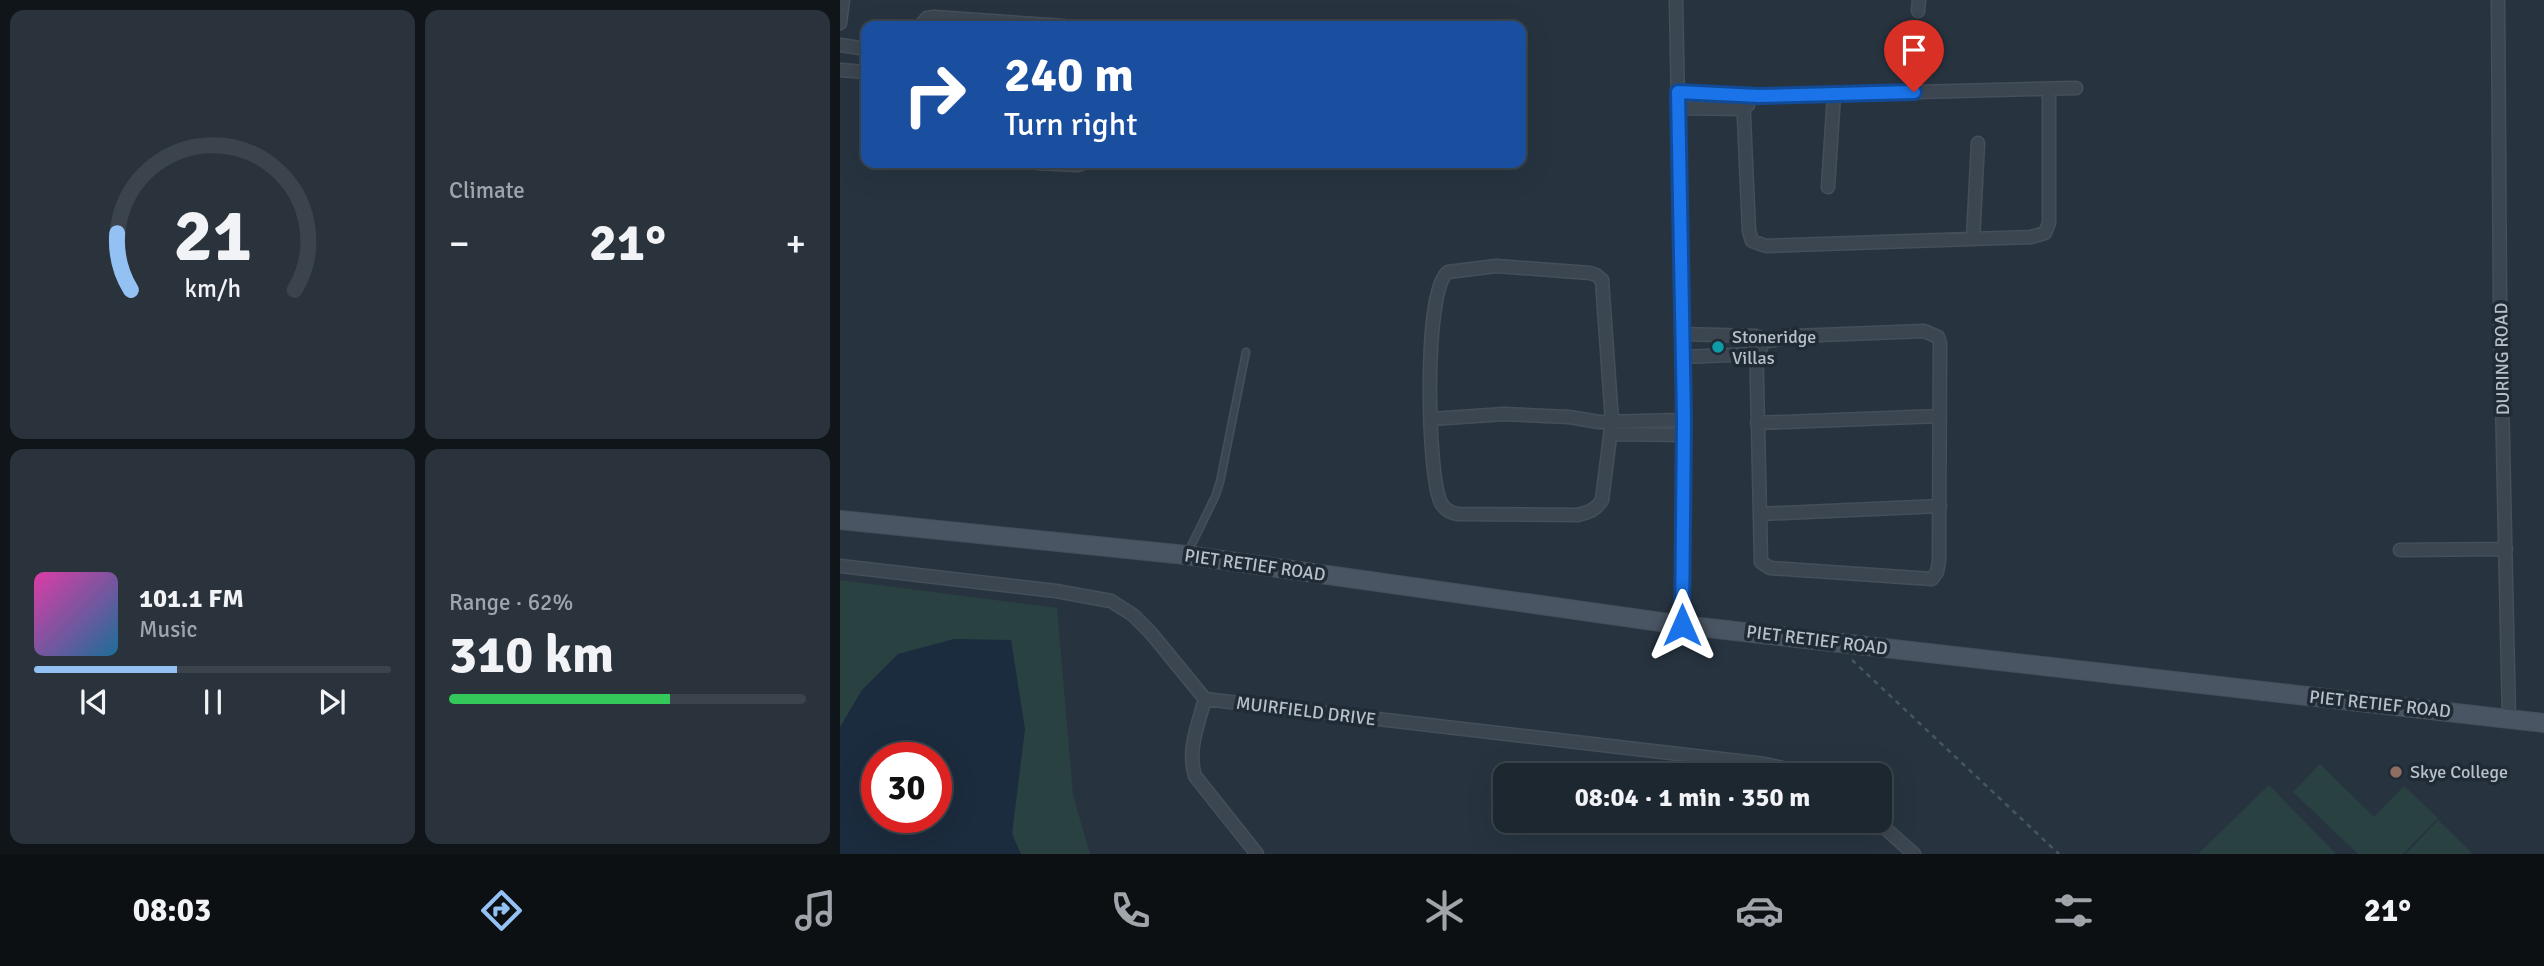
<!DOCTYPE html>
<meta charset="utf-8">
<style>
body{margin:0;font-family:Signika,sans-serif;background:#2a333c;color:#f1f3f6;height:100vh;display:flex;flex-direction:column;font-size:26px;white-space:nowrap}
*{box-sizing:border-box;margin:0}
p{font-size:23px;color:#a0a5ab}
.icon{flex:none;width:38px;height:38px;fill:none;stroke:currentColor;stroke-width:2;stroke-linecap:round;stroke-linejoin:round}
.map{position:relative;flex:1;overflow:hidden}
.panel{display:flex;flex-direction:column;gap:10px;padding:10px;background:#10151a;width:840px}
.panel>*{flex:none}
.guide{position:absolute;left:21px;top:21px;width:665px;height:147px;border-radius:14px;box-shadow:0 7px 28px #0002,0 0 0 2px #3b444c;background:#1a4fa0;color:#fff;overflow:hidden}
.speed{position:absolute;left:21px;top:742px;display:flex;gap:14px;font-size:35px;font-weight:700;text-align:center}
.speed>*{display:grid;place-content:center;width:91px;height:91px;border-radius:50%;background:#1d2730;box-shadow:0 7px 28px #0002,0 0 0 2px #3b444c;line-height:1}
.speed .limit{border:10px solid #d22;background:#fff;color:#111}
.pin{position:absolute;display:grid;place-items:center;width:60px;height:60px;color:#fff;margin:-72px -30px;border-radius:50% 50% 50% 0;rotate:-45deg;box-shadow:0 0 7px #0007}
.pin .icon{rotate:45deg}
.me{position:absolute;width:77px;margin:-38px;rotate:0deg;stroke-linejoin:round;filter:drop-shadow(0 0 5px #0008)}
.turn{display:flex;align-items:center;gap:24px;height:147px;padding:0 28px;font-size:32px}
.turn .icon{width:91px;height:91px;stroke-width:2.5}
.turn b{display:block;font-size:49px;line-height:60px}
.big{font-size:52px;font-weight:700;line-height:1.1}
.panel .widget{flex:1;display:flex;flex-direction:column;justify-content:center;gap:10px;min-width:0;padding:0 24px;border-radius:14px;background:#2a333c}
.panel .dial{align-items:center;gap:0}
.dial svg{height:182px;overflow:visible;fill:none;stroke:#3b444c;stroke-width:7;stroke-linecap:round;text-anchor:middle}
.dial text{fill:#f1f3f6;stroke:none}
.song{display:flex;align-items:center;gap:21px}
.cover{width:84px;height:84px;border-radius:10px;background:linear-gradient(135deg,hsl(320 70% 55%),hsl(200 70% 35%))}
.played{height:7px;border-radius:4px;background:linear-gradient(90deg,#94c1f3 40%,#3b444c 40%)}
.keys{display:flex;justify-content:space-around;direction:ltr}
.heat{display:flex;justify-content:space-between;align-items:center;font-size:38px;direction:ltr}
.charge{height:10px;border-radius:5px;background:linear-gradient(90deg,#34c759 62%,#3b444c 0)}
.panel .tiles{flex:1;display:grid;gap:10px;grid-template-columns:repeat(2,1fr)}
.trip{position:absolute;left:653px;top:763px;width:399px;height:70px;border-radius:14px;background:#1d2730;box-shadow:0 7px 28px #0002,0 0 0 2px #3b444c;font-weight:700;line-height:70px;text-align:center}
.dock{display:flex;height:112px;justify-content:space-around;align-items:center;background:#0c1013;color:#a0a5ab}
.dock .icon{width:49px;height:49px}
.dock .selected{color:#94c1f3}
.dock b{font-size:32px;color:#f1f3f6}
main{display:flex;flex:1;min-height:0}
.map>svg:first-child{display:block}
</style>
<main>
<section class="panel">
<div class="tiles">
<div class="widget dial"><svg viewBox="0 0 100 80">
<path d="M14 69A42 42 0 1 1 86 69"/>
<path d="M14 69A42 42 0 0 1 8 44" stroke="#94c1f3"/>
<text x="50" y="56" font-size="32" font-weight="700">21</text>
<text x="50" y="72" font-size="11">km/h</text>
</svg></div>
<div class="widget"><p>Climate</p>
<div class="heat"><a>−</a><b class="big">21°</b><a>+</a></div>
</div>
<div class="widget">
<div class="song"><i class="cover"></i><div><b>101.1 FM</b><p>Music</p></div></div>
<div class="played"></div>
<div class="keys"><svg class="icon" aria-label="previous" viewBox="0 0 24 24"><path d="M18 5L8 12l10 7zM5 5v14"/></svg><svg class="icon" aria-label="pause" viewBox="0 0 24 24"><path d="M8 5v14M16 5v14"/></svg><svg class="icon" aria-label="next" viewBox="0 0 24 24"><path d="M6 5l10 7-10 7zM19 5v14"/></svg></div>
</div>
<div class="widget"><p>Range · 62%</p><b class="big">310 km</b><div class="charge"></div></div>
</div>
</section>
<div class="map">
<svg width="1704" height="854" viewBox="0 0 1704 854">
<rect width="100%" height="100%" fill="#273440"/>
<!-- green -->
<path fill="#294141" fill-rule="evenodd" d="M0,580L217,608L233,795L250,854H0ZM37,758H96V817H37Z
M1480,764L1534,817L1564,786L1598,818L1563,854H1518L1453,792Z
M1429,785L1496,854H1358Z
M1598,820L1631,852L1629,854H1566Z"/>
<!-- water -->
<path fill="#1b2c3e" fill-rule="evenodd" d="M114,639L171,640L185,729L172,834L181,854H0V727L22,690L58,654ZM37,758H96V817H37Z"/>
<g fill="none" stroke-linecap="round" stroke-linejoin="round">
<!-- lane casing -->
<g stroke="#454f5a" stroke-width="9">
<path id="lane" d="M347,554L375,497L380,482L406,352"/>
</g>
<!-- street casing -->
<g stroke="#454f5a" stroke-width="15">
<path id="street" d="M836,0L844,420L842,625
M1658,0L1660,307L1669,719
M1078,11L1079,0
M0,23L3,0
M80,26L87,18L94,17L224,26
M0,45L26,49
M0,70L26,72
M838,92L919,96L1236,88
M903,95L909,231L912,241L926,246L1191,237L1205,233L1209,223V89
M838,108L903,109L908,105
M197,163L237,165L244,163
M988,187L994,95
M1133,239L1138,143
M656,266L750,273L756,275L762,280L772,421L762,500C756,510 749,512 738,515L618,514C610,513 605,510 601,503C587,475 583,290 608,272Z
M841,334L916,336L929,341L955,336L1084,331L1098,337L1100,343L1099,561L1097,572L1092,579L930,568L921,562L916,336
M842,357L915,354L921,348
M592,419L664,414L729,417L759,422L844,420
M917,423L1100,416
M771,434L843,435
M920,514L1100,506
M1560,550L1666,549
M0,566L216,591L271,601L293,615L311,633L365,699L925,764L974,775
M365,699C358,724 347,751 355,776L417,854
M1037,821L1074,854"/>
</g>
<!-- secondary casing -->
<g stroke="#454f5a" stroke-width="20">
<path id="secondary" d="M0,520L346,555L842,625L1704,723"/>
</g>
<!-- path -->
<path stroke="#435959" stroke-width="2.5" stroke-dasharray="5 5" stroke-linecap="butt" d="M1012,660L1219,854"/>
<!-- lane -->
<use href="#lane" stroke="#3c4650" stroke-width="6"/>
<!-- street -->
<use href="#street" stroke="#3c4650" stroke-width="12"/>
<!-- secondary -->
<use href="#secondary" stroke="#4a5563" stroke-width="18"/>
</g>
<g fill="none" stroke-linecap="round" stroke-linejoin="round">
<!-- route casing -->
<g stroke="#114b97" stroke-width="18">
<path id="route" d="M842,625L844,420L838,92L919,96L1074,92"/>
</g>
<!-- route -->
<use href="#route" stroke="#1a73e8" stroke-width="12"/>
</g>
<!-- markers -->
<circle fill="#0f9aa8" stroke="#202b36" stroke-width="2.5" cx="878" cy="347" r="7"/>
<circle fill="#8d6e63" stroke="#202b36" stroke-width="2.5" cx="1556" cy="772" r="7"/>
<g text-anchor="middle" stroke-width="7" stroke-linejoin="round" paint-order="stroke">
<!-- poi labels -->
<g font-size="18" fill="#b8c1ca" stroke="#202b36" text-anchor="start">
<text x="892" y="343">Stoneridge<tspan x="892" dy="21">Villas</tspan></text>
<text x="1570" y="778">Skye College</text>
</g>
<!-- street labels -->
<g font-size="18" fill="#b8c1ca" stroke="#202b36">
<text transform="translate(1662 359) rotate(-91)" y="6">DURING ROAD</text>
<text transform="translate(415 565) rotate(8)" y="6">PIET RETIEF ROAD</text>
<text transform="translate(977 640) rotate(7)" y="6">PIET RETIEF ROAD</text>
<text transform="translate(1540 704) rotate(6)" y="6">PIET RETIEF ROAD</text>
<text transform="translate(466 711) rotate(7)" y="6">MUIRFIELD DRIVE</text>
</g>
</g>
</svg>
<div class="speed"><div class="limit">30</div></div>
<div class="pin" style="left:1074px;top:92px;background:#d93025"><svg class="icon" aria-label="arrive" viewBox="0 0 24 24"><path d="M6 21V4h12l-3 4 3 4H6"/></svg></div>
<svg class="me" style="left:842px;top:625px" viewBox="-20 -20 40 40"><path d="M0-17L14 15 0 8-14 15z" fill="#1a73e8" stroke="#fff" stroke-width="4"/></svg>
<div class="trip">08:04 · 1 min · 350 m</div>
<div class="guide">
<div class="turn"><svg class="icon" aria-label="right" viewBox="0 0 24 24"><path d="M7 20v-9h11M14 6l5 5-5 5"/></svg><div><b>240 m</b>Turn right</div></div>
</div>
</div>
</main>
<nav class="dock">
<b>08:03</b>
<svg class="icon selected" aria-label="directions" viewBox="0 0 24 24"><path d="M12 3l9 9-9 9-9-9zM9 14v-3h6M13 9l2 2-2 2"/></svg>
<svg class="icon" aria-label="music" viewBox="0 0 24 24"><path d="M9 18V5l10-2v13"/><circle cx="6" cy="18" r="3"/><circle cx="16" cy="16" r="3"/></svg>
<svg class="icon" aria-label="phone" viewBox="0 0 24 24"><path d="M5 4h4l2 5-3 2q2 4 5 5l2-3 5 2v4C11 20 4 13 5 4z"/></svg>
<svg class="icon" aria-label="climate" viewBox="0 0 24 24"><path d="M12 3v18M4 7l16 10M4 17L20 7"/></svg>
<svg class="icon" aria-label="car" viewBox="0 0 24 24"><path d="M5 17H2v-5l4-1 3-4h7l3 4 3 1v5h-3M9 17h6M6 11h13"/><circle cx="7" cy="17" r="2"/><circle cx="17" cy="17" r="2"/></svg>
<svg class="icon" aria-label="filters" viewBox="0 0 24 24"><path d="M4 7h16M4 17h16"/><circle cx="9" cy="7" r="2"/><circle cx="15" cy="17" r="2"/></svg>
<b>21°</b>
</nav>
